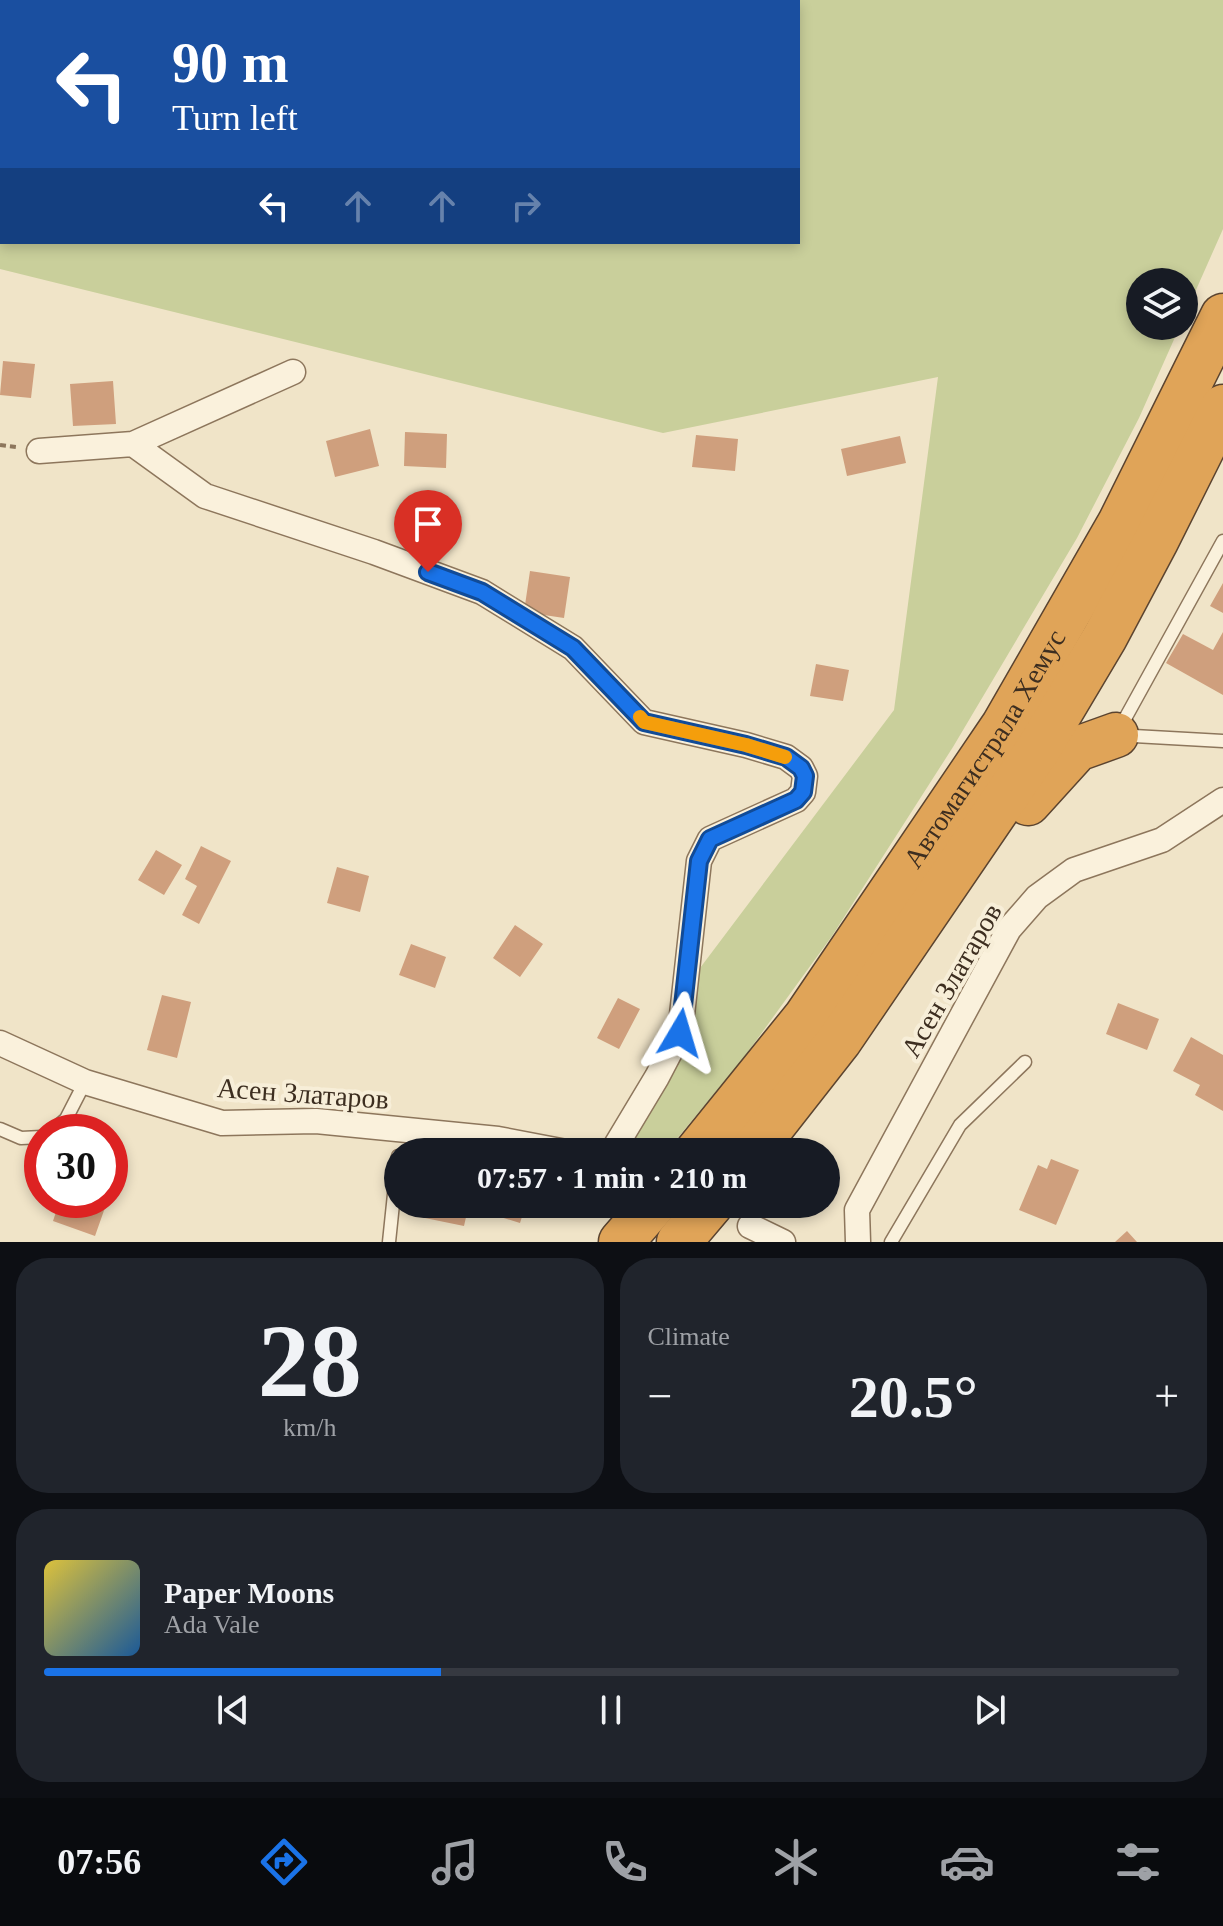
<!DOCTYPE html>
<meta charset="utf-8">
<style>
body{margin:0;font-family:Georgia,serif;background:#20242c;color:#f1f3f6;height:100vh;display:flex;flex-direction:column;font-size:30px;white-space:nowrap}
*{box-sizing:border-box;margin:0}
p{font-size:26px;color:#9ea1a6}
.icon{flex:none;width:44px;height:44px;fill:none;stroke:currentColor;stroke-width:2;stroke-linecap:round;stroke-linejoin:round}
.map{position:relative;height:1242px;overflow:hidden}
.details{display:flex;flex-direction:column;gap:16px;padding:16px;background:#0d0f14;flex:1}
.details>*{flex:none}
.guide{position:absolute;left:0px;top:0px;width:800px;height:244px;box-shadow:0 4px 12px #0003;background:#1a4fa0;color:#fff;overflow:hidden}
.controls{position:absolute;left:1126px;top:268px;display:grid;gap:16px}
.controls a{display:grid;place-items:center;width:72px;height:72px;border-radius:50%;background:#171b24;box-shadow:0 4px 12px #0003;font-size:40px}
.speed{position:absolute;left:24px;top:1114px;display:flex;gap:16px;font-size:40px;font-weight:700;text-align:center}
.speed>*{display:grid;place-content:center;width:104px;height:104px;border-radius:50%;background:#171b24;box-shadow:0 4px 12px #0003;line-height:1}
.speed .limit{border:12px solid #d22;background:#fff;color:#111}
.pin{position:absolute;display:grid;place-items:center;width:68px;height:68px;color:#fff;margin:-82px -34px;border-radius:50% 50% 50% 0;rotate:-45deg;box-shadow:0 0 8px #0007}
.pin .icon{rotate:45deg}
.me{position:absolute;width:88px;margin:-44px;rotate:7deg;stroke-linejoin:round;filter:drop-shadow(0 0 6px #0008)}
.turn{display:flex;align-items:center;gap:28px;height:168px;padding:0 40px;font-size:36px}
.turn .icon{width:104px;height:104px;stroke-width:2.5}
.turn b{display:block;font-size:56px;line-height:68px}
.lanes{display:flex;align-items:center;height:76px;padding:0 40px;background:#0003;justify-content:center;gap:40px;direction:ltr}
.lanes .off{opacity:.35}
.big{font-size:60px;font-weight:800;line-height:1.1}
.details .tile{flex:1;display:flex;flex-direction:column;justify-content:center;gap:12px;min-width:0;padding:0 28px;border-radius:32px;background:#20242c}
.details .dial{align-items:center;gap:0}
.dial b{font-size:104px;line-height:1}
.song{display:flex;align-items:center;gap:24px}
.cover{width:96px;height:96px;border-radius:12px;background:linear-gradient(135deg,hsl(50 70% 55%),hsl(210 70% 35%))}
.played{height:8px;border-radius:4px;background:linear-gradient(90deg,#1a73e8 35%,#363941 35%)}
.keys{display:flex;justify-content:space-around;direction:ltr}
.heat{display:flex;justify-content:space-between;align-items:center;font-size:44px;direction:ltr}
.details .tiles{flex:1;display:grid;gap:16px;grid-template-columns:1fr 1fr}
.tile:last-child{grid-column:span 2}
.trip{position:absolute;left:384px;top:1138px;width:456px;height:80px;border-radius:40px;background:#171b24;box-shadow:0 4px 12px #0003;font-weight:800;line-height:80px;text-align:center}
.tab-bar{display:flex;height:128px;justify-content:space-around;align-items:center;background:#090b0e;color:#9ea1a6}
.tab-bar .icon{width:56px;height:56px}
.tab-bar .active{color:#1a73e8}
.tab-bar b{font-size:36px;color:#f1f3f6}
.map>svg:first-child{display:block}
</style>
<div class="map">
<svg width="1223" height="1242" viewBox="0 0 1223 1242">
<rect width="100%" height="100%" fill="#f0e4c8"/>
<!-- green -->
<path fill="#c9cf9b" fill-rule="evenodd" d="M0,0H1223V229L1184,317V282H1140V326H1180L1139,418L1077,538L953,747L832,936L742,1060L666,1152H618L688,984L894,710L938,377L663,433L0,269ZM2,2H798V242H2Z"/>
<!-- building -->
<path fill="#cf9f7d" d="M3,361L35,364L31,398L0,395Z
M113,381L116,424L73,426L70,384Z
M370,429L379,466L335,477L326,441Z
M405,432L447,434L446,468L404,466Z
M696,435L738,439L735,471L692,467Z
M900,436L906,463L847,476L841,449Z
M530,571L570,577L564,618L524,612Z
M1223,583V613L1210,606Z
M1223,632V695L1166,663L1183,634L1213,650Z
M816,664L849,670L843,701L810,696Z
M201,846L231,861L199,924L182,915L197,886L185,879Z
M156,850L182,865L164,895L138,880Z
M337,867L369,876L360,912L327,903Z
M515,925L543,944L520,977L493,958Z
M411,944L446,957L435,988L399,975Z
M162,995L191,1002L177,1058L147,1050Z
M618,998L640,1009L619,1049L597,1038Z
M1118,1003L1159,1019L1147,1050L1106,1034Z
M1191,1037L1223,1055V1111L1195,1095L1200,1085L1173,1071Z
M1051,1159L1079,1170L1056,1225L1019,1210L1038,1165L1047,1169Z
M60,1200L76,1202L78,1200H101L107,1202L95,1236L53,1221Z
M422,1204H469L464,1226L420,1217Z
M495,1204H526L520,1223L491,1214Z
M1127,1231L1137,1242H1115Z"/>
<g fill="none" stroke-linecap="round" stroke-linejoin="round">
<!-- lane casing -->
<g stroke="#8d765c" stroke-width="15">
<path id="lane" d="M1223,541L1116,735L1223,741
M0,1129L21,1138L42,1137
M51,1132L66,1119L85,1082
M389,1242L398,1156
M891,1242L960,1125L1025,1062"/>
</g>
<!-- street casing -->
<g stroke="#8d765c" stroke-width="27">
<path id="street" d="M293,372L133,444L205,496L374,552L482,592L573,648L644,722L746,745L786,757L801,768L805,776L803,792L796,800L710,839L699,861L680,1033L657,1077L612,1152
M39,451L133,444
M0,1043L85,1082L222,1123L316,1121L498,1139L566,1152
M750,1226L783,1242
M858,1242L857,1210L1009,929L1037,897L1074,870L1162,840L1223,800"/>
</g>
<!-- highway casing -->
<g stroke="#5b4430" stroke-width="47">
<g id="highway">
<path d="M1028,803L1077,749L1116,735"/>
<path id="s1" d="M697,1152L806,1017L1004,725L1120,523L1223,316"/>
<path d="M752,1152L839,1041L1039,748L1105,637L1156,541L1223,407"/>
<path d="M621,1242L654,1204"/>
<path d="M679,1242L711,1204"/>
</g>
</g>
<!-- path -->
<path stroke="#8d765c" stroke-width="4" stroke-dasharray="6 4" stroke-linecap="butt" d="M0,445L16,447"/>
<!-- lane -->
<use href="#lane" stroke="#faf1dc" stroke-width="12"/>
<!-- street -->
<use href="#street" stroke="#faf1dc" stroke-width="24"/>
<!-- highway -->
<use href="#highway" stroke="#e0a458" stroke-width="44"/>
</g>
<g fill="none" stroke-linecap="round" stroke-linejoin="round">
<!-- route casing -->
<g stroke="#114b97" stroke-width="20">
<path id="route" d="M428,572L482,592L573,648L644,722L746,745L786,757L801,768L805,776L803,792L796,800L710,839L699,861L680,1033"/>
</g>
<!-- route -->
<use href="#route" stroke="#1a73e8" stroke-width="14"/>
<!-- slow -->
<path stroke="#f59e0b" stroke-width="14" d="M640,717L644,722L746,745L785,757"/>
</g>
<g text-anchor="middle" stroke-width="8" stroke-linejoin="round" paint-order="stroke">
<!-- street labels -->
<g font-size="28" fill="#3d2e20" stroke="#f7eed8">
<text dy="10" stroke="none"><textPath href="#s1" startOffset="496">Автомагистрала Хемус</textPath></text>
<text transform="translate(951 980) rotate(-60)" y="10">Асен Златаров</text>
<text transform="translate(303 1093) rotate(4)" y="10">Асен Златаров</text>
</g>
</g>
</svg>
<div class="controls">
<a><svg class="icon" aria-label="layers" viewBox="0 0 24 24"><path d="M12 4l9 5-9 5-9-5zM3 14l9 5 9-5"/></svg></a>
</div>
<div class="speed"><div class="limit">30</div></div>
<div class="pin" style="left:428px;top:572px;background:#d93025"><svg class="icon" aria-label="arrive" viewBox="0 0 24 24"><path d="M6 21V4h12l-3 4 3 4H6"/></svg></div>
<svg class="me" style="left:680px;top:1033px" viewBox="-20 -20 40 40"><path d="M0-17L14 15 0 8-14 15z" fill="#1a73e8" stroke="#fff" stroke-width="4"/></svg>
<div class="trip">07:57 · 1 min · 210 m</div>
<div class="guide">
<div class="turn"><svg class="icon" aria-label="left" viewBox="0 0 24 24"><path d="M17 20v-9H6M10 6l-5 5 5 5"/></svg><div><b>90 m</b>Turn left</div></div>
<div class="lanes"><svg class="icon" aria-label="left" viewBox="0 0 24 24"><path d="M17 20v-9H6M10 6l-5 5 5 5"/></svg><svg class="icon off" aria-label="ahead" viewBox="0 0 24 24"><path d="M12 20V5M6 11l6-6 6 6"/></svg><svg class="icon off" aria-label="ahead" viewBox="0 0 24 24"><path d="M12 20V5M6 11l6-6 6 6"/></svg><svg class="icon off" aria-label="right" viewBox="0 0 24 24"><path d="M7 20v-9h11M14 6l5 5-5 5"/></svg></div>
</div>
</div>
<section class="details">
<div class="tiles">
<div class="tile dial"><b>28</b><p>km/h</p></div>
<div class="tile"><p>Climate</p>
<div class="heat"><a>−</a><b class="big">20.5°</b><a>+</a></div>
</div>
<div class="tile">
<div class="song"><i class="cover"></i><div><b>Paper Moons</b><p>Ada Vale</p></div></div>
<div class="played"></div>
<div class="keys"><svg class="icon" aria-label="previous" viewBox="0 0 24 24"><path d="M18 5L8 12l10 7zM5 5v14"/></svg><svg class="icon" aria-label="pause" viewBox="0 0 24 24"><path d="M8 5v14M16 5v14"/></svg><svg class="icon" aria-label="next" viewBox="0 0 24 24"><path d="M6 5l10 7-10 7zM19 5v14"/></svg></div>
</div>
</div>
</section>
<nav class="tab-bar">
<b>07:56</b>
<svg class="icon active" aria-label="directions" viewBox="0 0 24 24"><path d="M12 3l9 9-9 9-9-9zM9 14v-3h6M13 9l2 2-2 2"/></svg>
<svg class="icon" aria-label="music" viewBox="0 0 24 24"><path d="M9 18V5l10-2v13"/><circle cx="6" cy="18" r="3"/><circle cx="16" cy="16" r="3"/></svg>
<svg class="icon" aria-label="phone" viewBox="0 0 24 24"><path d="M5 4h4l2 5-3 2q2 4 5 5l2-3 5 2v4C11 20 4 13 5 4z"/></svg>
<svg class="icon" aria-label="climate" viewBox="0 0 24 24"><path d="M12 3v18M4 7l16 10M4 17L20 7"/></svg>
<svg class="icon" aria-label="car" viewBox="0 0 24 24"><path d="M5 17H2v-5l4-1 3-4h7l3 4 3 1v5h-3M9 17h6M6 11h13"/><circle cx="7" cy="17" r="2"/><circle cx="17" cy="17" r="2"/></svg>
<svg class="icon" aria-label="filters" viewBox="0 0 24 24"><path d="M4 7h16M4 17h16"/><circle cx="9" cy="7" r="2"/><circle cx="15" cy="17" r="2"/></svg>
</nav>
